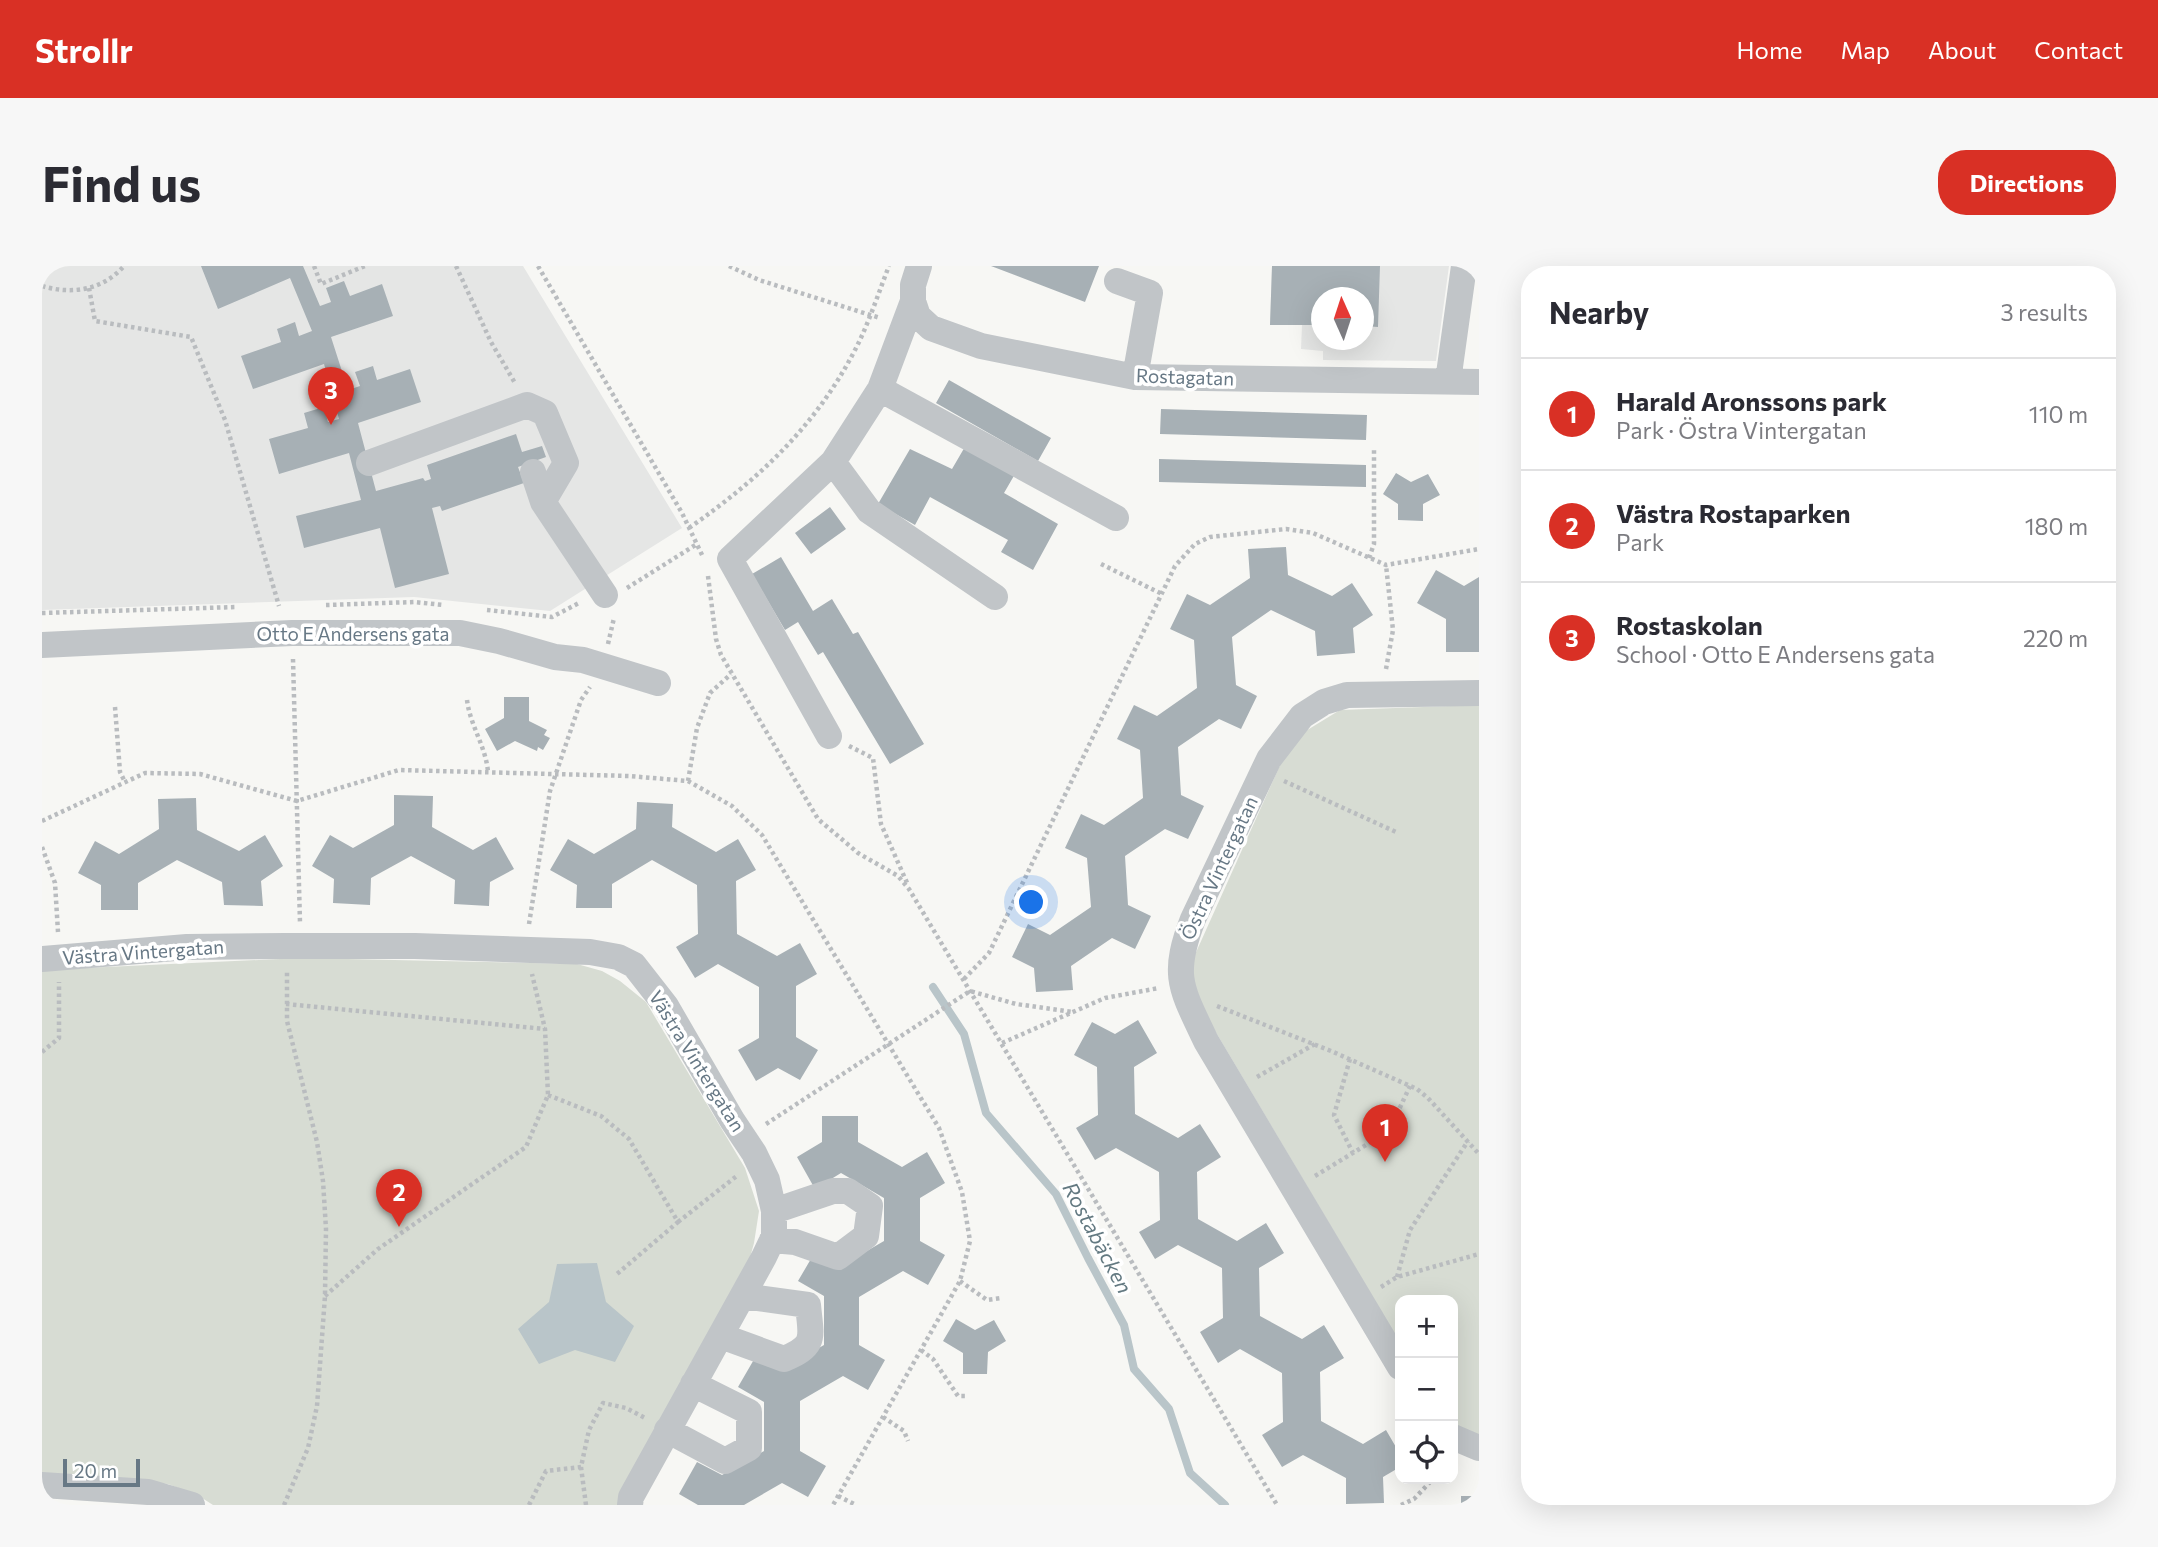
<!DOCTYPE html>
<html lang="en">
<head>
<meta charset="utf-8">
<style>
  body { margin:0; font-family:Commissioner,sans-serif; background:#f7f7f7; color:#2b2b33 }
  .controls { position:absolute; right:21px; bottom:21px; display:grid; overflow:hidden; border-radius:14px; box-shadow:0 7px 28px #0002 }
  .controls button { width:63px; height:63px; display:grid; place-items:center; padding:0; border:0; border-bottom:2px solid #e1e1e2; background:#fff; color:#2b2b33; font:35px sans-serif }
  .compass { position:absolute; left:1269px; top:21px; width:63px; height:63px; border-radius:50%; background:#fff; box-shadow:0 7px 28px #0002; rotate:357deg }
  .scale { position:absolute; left:21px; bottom:18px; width:77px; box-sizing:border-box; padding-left:7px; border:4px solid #677885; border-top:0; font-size:19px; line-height:24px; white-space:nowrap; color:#677885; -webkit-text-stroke:5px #fff; paint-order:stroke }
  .you { position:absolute; left:990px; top:637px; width:24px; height:24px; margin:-18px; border:5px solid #fff; border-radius:50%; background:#1a73e8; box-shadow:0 0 0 10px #1a73e833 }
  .badge { display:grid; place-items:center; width:46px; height:46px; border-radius:50%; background:#d93025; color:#fff; font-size:23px; font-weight:700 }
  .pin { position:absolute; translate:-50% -58px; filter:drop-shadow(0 2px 4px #0008) }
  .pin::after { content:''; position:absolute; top:37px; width:24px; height:21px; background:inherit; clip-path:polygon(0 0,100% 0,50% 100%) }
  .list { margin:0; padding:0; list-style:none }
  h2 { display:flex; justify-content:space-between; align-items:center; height:91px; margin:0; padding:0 28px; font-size:30px }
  h2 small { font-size:23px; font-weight:400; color:#7c7c81 }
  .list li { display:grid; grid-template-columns:46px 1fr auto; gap:21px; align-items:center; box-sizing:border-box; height:112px; padding:0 28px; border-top:2px solid #e1e1e2 }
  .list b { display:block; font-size:26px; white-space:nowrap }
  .list p { margin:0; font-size:23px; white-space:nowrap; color:#7c7c81 }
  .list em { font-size:23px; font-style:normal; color:#7c7c81 }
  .icon { flex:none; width:38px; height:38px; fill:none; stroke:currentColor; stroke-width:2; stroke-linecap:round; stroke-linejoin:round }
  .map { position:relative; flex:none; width:1437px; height:1239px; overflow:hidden; border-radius:28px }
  header { display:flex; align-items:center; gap:42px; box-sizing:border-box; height:98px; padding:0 35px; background:#d93025; color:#fff }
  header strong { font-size:33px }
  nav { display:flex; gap:38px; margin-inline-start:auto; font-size:24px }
  .intro { display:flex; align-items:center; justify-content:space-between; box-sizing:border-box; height:168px; padding:0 42px }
  h1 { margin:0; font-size:49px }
  .button { padding:18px 32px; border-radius:28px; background:#d93025; color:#fff; font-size:24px; font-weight:700 }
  main { display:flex; gap:42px; padding:0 42px }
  aside { flex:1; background:#fff; border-radius:28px; box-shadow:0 7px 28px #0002 }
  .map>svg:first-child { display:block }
  .built { fill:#e5e6e5; fill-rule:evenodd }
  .green { fill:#d7dcd3 }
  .water { fill:#b9c5c9 }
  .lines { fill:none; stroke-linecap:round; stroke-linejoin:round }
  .stream { stroke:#b9c5c9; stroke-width:8 }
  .building { fill:#a7b0b5 }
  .path { stroke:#b9bcbf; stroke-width:4.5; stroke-dasharray:3.5 3.5; stroke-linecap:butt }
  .minor { stroke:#c1c5c8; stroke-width:26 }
  .labels { text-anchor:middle; stroke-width:7; stroke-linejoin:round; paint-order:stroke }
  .street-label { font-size:19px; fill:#677885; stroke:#fff }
  .water-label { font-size:21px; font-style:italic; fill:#637981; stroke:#fff }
</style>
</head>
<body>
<header>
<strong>Strollr</strong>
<nav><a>Home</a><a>Map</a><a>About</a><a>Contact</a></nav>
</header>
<div class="intro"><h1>Find us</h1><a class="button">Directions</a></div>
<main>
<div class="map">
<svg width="1437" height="1239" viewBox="0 0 1437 1239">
  <rect width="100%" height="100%" fill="#f7f7f4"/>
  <path class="built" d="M0 0H481L640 262 508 345 372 331 0 344Z
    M1230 0H1407L1394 95 1281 94V85L1259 83 1260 59H1228ZM1280 32H1322V74H1280Z"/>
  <path class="green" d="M1437 439V1171L1416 1161 1411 1156V1034H1358V1077L1150 726 1151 693 1239 497 1262 466 1298 444Z
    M259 692 535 698 560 705 578 715 604 736 703 902 717 945 712 977 704 1006 576 1239H171L157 1230 126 1218 0 1208V704Z"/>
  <path class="water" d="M555 997 564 1036 592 1060 573 1096 533 1084 497 1098 476 1063 507 1036 515 998Z"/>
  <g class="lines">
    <path class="stream" d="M891 721 922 768 944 847 1014 928 1046 992 1082 1059 1092 1103 1127 1143 1148 1207 1183 1239"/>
  </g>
  <path class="building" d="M159 0H261L278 40 289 36 284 22 302 15 308 30 340 18 351 50 289 71 306 124 318 120 313 106 331 100 335 114 368 103 379 136 316 157 334 225 381 212 383 215 389 213 385 199 474 168 480 186 500 180 504 191 476 201 482 217 400 245 398 240 390 242 407 308 353 322 338 262 262 282 254 250 319 234 307 187 237 208 227 173 266 162 262 147 282 141 286 156 297 153 282 98 211 123 199 90 239 76 235 63 253 56 257 70 270 65 248 12 176 43Z
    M949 0H1057L1043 36Z
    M1230 0H1338L1336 61 1322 60V32H1280V59H1228Z
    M907 114 1009 172 996 195 894 137Z
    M1119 143 1325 149 1324 174 1118 168Z
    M924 179 973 208 962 227 1016 258 991 304 959 286 966 274 888 231 873 259 836 238 868 183 910 203Z
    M1117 193 1324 199V221L1117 216Z
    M1354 207 1369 216 1386 208 1398 229 1381 238V255L1356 254V238L1341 228Z
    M788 241 804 263 769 288 753 267Z
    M1244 281 1246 309 1290 330 1310 317 1331 349 1311 362 1313 387 1275 390 1273 365 1229 344 1190 371 1194 419 1215 430 1199 463 1177 453 1136 481 1139 529 1162 540 1146 573 1123 563 1083 590 1086 639 1109 650 1093 683 1070 672 1029 700 1031 724 994 726 992 702 970 691 986 658 1008 669 1049 641 1045 592 1023 582 1039 548 1062 559 1101 532 1098 484 1075 473 1092 439 1115 450 1155 422 1152 374 1128 363 1145 328 1168 339 1208 312 1206 283Z
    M739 291 771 345 790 333 811 368 816 366 882 478 848 498 781 386 776 389 756 356 743 364 710 308Z
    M1394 304 1422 320 1437 311V386H1404V353L1375 337Z
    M462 431H487V455L505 464 502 469 508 472 501 484 496 481 495 485 473 475 455 485 443 463 462 452Z
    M352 529 391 530 390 561 431 584 454 571 472 603 448 616 447 640 412 638 413 614 369 590 329 612 328 639 291 637 292 613 270 600 288 569 311 582 352 559Z
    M154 532 155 564 197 585 223 569 241 600 219 615 221 640 182 639 180 616 135 594 96 617V644H59V619L36 607 53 575 77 588 117 563 116 533Z
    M595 536 631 538 630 561 674 586 696 573 714 604 694 615 695 668 735 690 758 677 775 708 754 720V771L776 784 758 814 736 802 714 815 696 784 717 772V721L676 698 653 712 634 681 656 668 655 619 610 594 570 618V642H534L535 619 508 604 526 573 552 588 594 563Z
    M1096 754 1115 787 1092 801 1093 848 1136 872 1158 858 1179 891 1155 906 1156 953 1195 975 1224 957 1242 987 1217 1002 1218 1050 1260 1073 1282 1059 1302 1092 1278 1106 1279 1155 1321 1178 1344 1164 1358 1188V1201L1341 1211 1342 1237 1304 1238V1212L1261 1189 1240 1201 1220 1169 1241 1156 1240 1107 1198 1083 1176 1097 1158 1066 1181 1052 1180 1002 1136 979 1113 993 1097 966 1118 954 1117 906 1074 882 1053 894 1034 862 1056 849 1055 801 1032 789 1050 756 1073 768Z
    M780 850H816V876L860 901 885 886 903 917 878 932V975L903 989 886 1019 861 1005 817 1031V1079L843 1094 826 1124 801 1110 758 1135V1185L784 1200 766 1231 740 1217 702 1239H656L637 1228 655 1196 680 1209 722 1185V1136L696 1121 714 1090 739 1104 782 1079V1030L756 1015 773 986 799 1000 842 975V932L799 907 773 923 755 891 780 876Z
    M914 1053 933 1064 952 1054 964 1075 946 1086 945 1108H921V1087L901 1075Z
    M1419 1230H1437V1239H1419Z"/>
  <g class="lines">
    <path class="path" d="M272 0 279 18 323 0
      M414 0 449 76 473 117
      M496 0 640 247 661 291
      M687 0 717 14 838 52
      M0 20C30 29 61 24 82 0
      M47 22 53 55 149 71 183 154 237 340
      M647 262C717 213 773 161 813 84 827 57 836 28 847 0
      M1327 292 1332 278V184
      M1059 298 1120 328
      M666 310 674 373 679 389 776 553 816 587 856 610 867 623 1235 1239
      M585 322 655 278
      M284 339 372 336 401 339
      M445 344 510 351 537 337
      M0 347 195 341
      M566 378 572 352
      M251 393 258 657
      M1344 403 1351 364 1344 299
      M425 434C428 459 444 481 446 506
      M73 441 78 506 83 516
      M807 480 831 492 839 558 866 619
      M646 515 655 462 668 427 689 408
      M1242 515 1354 566
      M0 555 103 507 158 508 255 535 357 504 587 510 646 515 690 540 720 569 897 862 920 926 928 975 918 1015 791 1239
      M0 581 13 617 16 666
      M487 658 508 525 539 434 548 421
      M922 713 947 687 1133 300 1153 278 1168 271 1244 263 1271 267 1344 299 1437 283
      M244 738 503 763
      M1175 740 1289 785 1375 823 1386 832 1437 888
      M960 777 1063 732 1117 722
      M0 786 17 772V716
      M1308 793 1292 849 1311 887
      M1215 811 1273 778
      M506 829 559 850 587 873 636 956 575 1008
      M724 858 928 725 974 738 1031 746
      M1273 910 1347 865 1368 820
      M636 956 696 909
      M1355 1011 1368 964 1426 875
      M918 1015 945 1034 960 1032
      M1339 1021 1355 1011 1437 988
      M283 1030 336 983 484 881 506 829 503 763 490 708
      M879 1084 891 1093 916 1130H926
      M841 1151 862 1165 866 1175
      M796 1230 814 1239
      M242 1239 266 1182 275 1140 283 1030 284 963 281 915 275 876 245 755V705
      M487 1239 504 1205 539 1201
      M544 1239 539 1201 547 1164 561 1137 584 1142 603 1152
      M1359 1239 1372 1233 1391 1213"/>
    <path class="minor" d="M877 0 871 19V35L876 50 889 62 939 80 1093 111 1437 116
      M1075 15 1108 27 1093 111
      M1406 115 1422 0
      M838 123 1074 252
      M791 196 827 245 953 331
      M327 197 485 139 503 147 524 197 501 236
      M491 206 501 236 563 329
      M0 379 250 367H418L457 375 513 391 541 394 616 417
      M787 470 688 293 791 196 838 123 871 35
      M0 693 145 681 244 680H373L548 686 576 691 592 699 624 740 690 854 712 887 725 914 732 945V970L722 991 589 1231 588 1239
      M730 974 753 976 796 991 824 970 828 940 806 925H791L732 945
      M679 1070 742 1093C775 1079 769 1072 766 1039L701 1030
      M1358 1101 1164 775C1139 722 1129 710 1151 653L1227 493 1260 450 1282 436 1305 429 1437 427
      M625 1164 683 1195 707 1182V1146L651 1118
      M1411 1171 1437 1182
      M0 1219 106 1226 150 1239"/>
  </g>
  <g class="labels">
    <g class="street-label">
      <text transform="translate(1143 111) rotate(2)" y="7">Rostagatan</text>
      <text x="311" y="375">Otto E Andersens gata</text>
      <text transform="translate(1177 602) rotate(-65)" y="7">Östra Vintergatan</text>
      <text transform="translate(101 686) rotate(-4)" y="7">Västra Vintergatan</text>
      <text transform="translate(655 795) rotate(58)" y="7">Västra Vintergatan</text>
    </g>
    <g class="water-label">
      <text transform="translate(1055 972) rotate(62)" y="7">Rostabäcken</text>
    </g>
  </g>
</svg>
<div class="controls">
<button>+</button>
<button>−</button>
<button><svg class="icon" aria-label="locate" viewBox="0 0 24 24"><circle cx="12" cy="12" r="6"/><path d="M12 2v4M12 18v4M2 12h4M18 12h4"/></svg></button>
</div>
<svg class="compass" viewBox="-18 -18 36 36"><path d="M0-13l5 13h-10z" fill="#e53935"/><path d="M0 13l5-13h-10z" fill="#7c7c81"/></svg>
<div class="scale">20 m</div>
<div class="you"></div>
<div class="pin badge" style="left:1343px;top:896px">1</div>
<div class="pin badge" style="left:357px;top:961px">2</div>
<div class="pin badge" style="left:289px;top:159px">3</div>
</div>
<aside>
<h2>Nearby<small>3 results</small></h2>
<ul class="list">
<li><span class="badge">1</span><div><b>Harald Aronssons park</b><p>Park · Östra Vintergatan</p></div><em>110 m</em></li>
<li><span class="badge">2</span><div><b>Västra Rostaparken</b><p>Park</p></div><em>180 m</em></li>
<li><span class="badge">3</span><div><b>Rostaskolan</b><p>School · Otto E Andersens gata</p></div><em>220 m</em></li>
</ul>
</aside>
</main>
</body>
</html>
